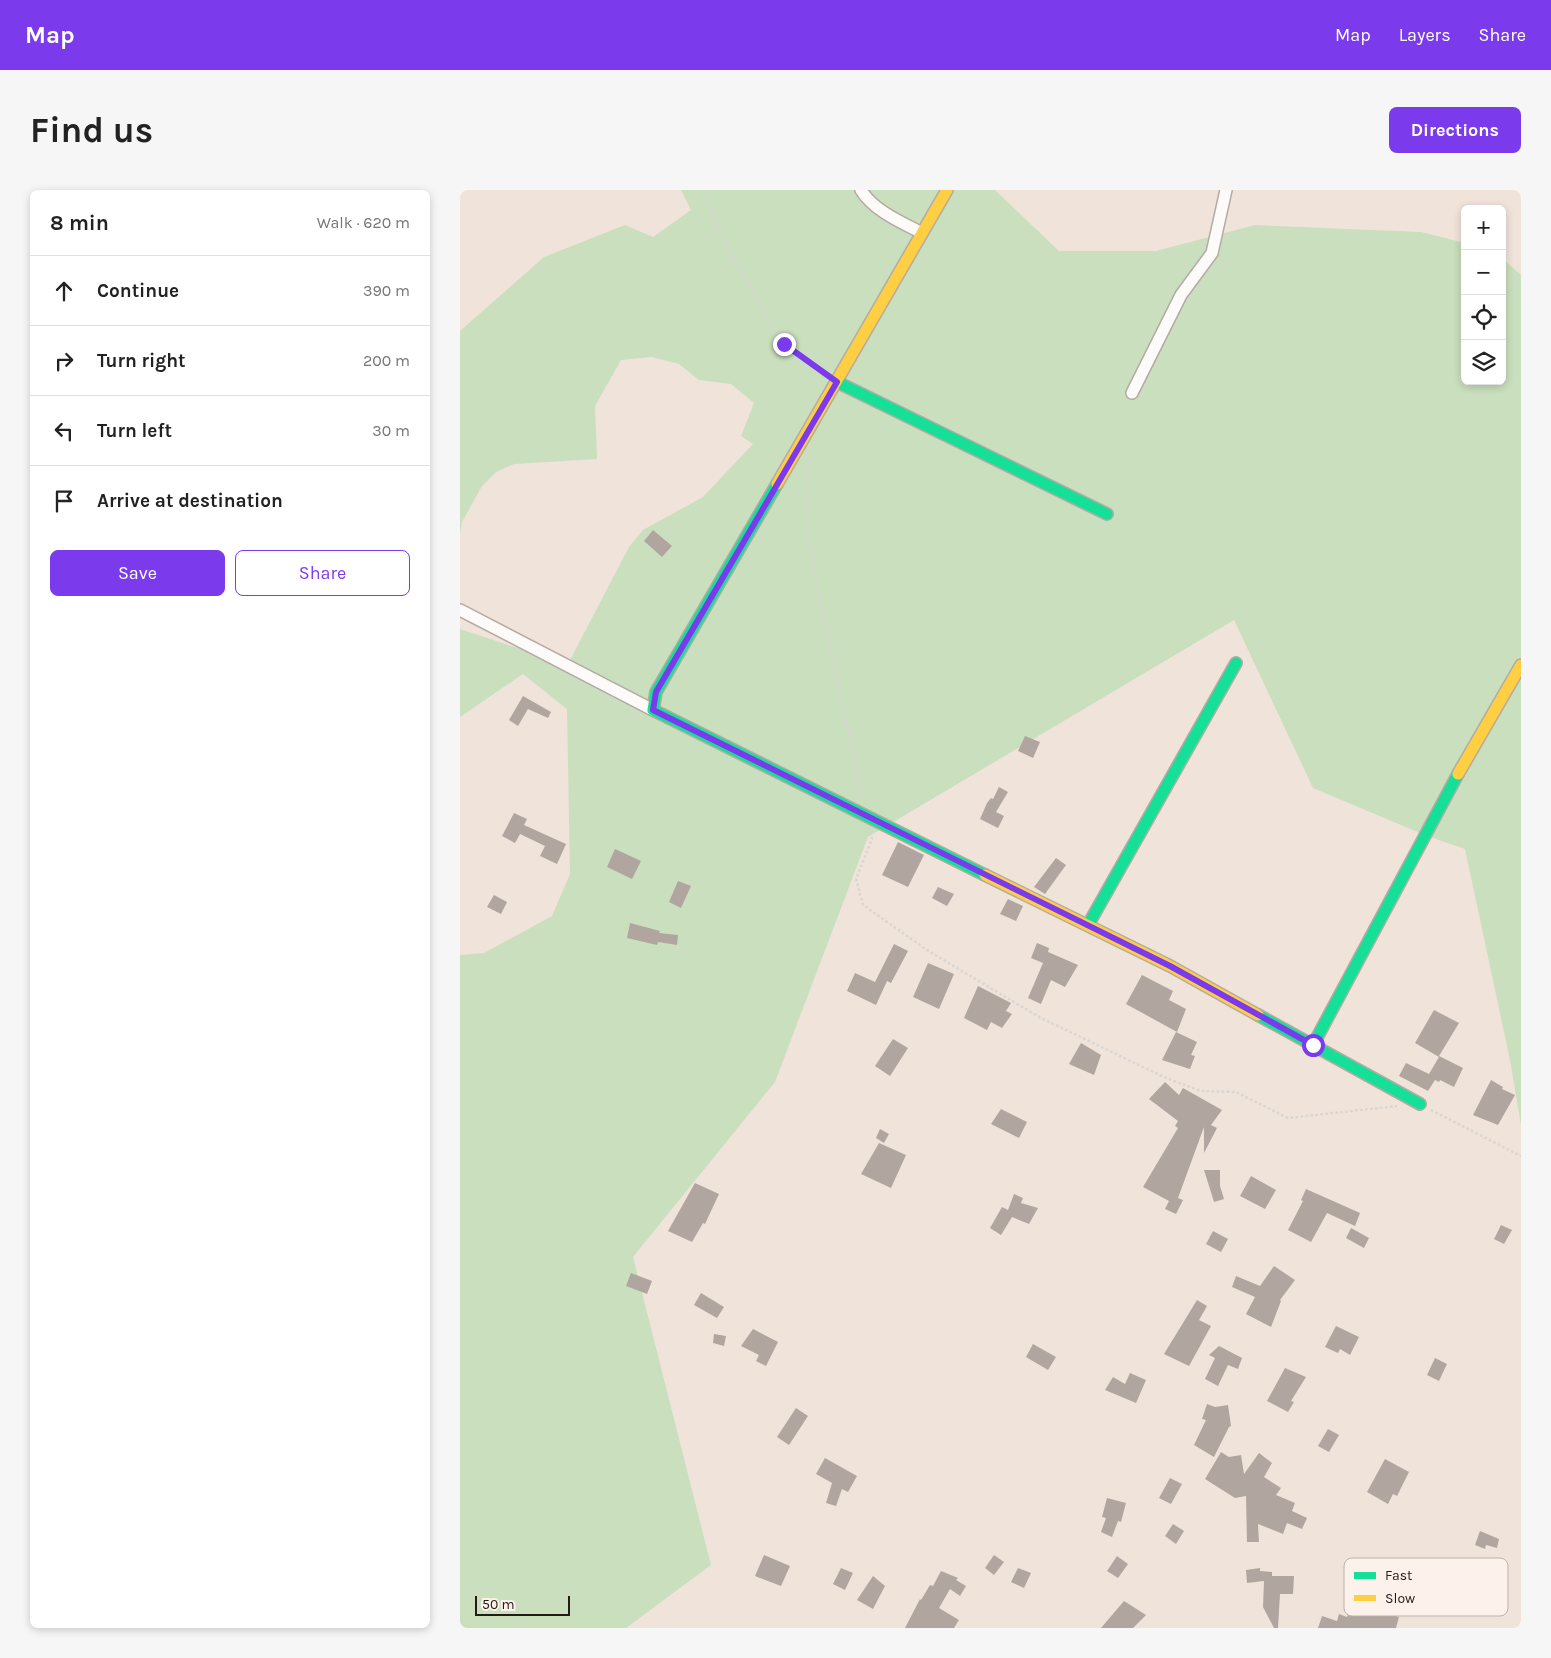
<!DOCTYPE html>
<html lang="en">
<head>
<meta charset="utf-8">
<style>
  body { margin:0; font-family:Karla,sans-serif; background:#f6f6f6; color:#222 }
  .controls { position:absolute; right:15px; top:15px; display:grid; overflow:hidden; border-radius:8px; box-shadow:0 2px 8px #0003 }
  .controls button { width:45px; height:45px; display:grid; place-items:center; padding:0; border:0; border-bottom:1px solid #e0e0e0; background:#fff; color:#222; font:25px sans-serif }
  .scale { position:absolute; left:15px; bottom:12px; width:95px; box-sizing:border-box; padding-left:5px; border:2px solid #231b14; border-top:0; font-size:14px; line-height:18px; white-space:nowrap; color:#231b14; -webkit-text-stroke:4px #fcf2eb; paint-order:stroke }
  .stop { position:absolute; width:15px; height:15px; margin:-11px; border:4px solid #7c3aed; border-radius:50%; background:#fff }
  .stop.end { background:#7c3aed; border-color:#fff; box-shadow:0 1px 5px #0008 }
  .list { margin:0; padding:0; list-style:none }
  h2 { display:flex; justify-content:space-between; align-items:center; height:65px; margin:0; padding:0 20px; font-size:21px }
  h2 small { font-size:16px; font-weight:400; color:#767676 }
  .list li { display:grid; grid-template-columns:32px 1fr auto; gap:15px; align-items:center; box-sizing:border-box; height:70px; padding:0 20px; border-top:1px solid #e0e0e0 }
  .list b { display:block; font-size:19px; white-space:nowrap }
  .list em { font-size:16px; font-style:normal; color:#767676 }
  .actions { display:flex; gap:10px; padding:15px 20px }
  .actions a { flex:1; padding:11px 0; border:1px solid #7c3aed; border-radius:8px; text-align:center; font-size:18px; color:#7c3aed }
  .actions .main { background:#7c3aed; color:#fff }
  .icon { flex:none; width:28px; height:28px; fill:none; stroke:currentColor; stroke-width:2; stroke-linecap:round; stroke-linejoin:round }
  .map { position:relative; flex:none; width:1061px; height:1438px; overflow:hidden; border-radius:8px }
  header { display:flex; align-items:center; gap:30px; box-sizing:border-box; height:70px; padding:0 25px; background:#7c3aed; color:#fff }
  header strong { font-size:24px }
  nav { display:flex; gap:28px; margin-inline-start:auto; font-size:18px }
  .intro { display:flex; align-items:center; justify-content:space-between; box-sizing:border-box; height:120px; padding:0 30px }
  h1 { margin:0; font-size:35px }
  .button { padding:12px 22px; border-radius:8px; background:#7c3aed; color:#fff; font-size:18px; font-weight:700 }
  main { display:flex; gap:30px; padding:0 30px }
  aside { flex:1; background:#fff; border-radius:8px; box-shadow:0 2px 8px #0003 }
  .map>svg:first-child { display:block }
  .green { fill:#cadfbe }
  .building { fill:#b0a69f }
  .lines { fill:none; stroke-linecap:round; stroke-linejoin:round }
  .street-casing { stroke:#b5aaa3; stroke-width:14 }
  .fast-casing { stroke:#b5aaa3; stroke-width:14 }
  .slow-casing { stroke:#b5aaa3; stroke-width:14 }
  .path { stroke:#d8d5d2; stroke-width:2.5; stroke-dasharray:2.5 2.5; stroke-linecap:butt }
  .street { stroke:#fdfbf9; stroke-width:11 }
  .fast { stroke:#16e098; stroke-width:11 }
  .slow { stroke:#ffcf43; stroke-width:11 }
  .route { stroke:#7c3aed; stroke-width:6 }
  .key { fill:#fcf2eb; stroke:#bbb2aa; stroke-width:1 }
  .key-label { font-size:14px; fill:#231b14 }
</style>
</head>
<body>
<header>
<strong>Map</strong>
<nav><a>Map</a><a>Layers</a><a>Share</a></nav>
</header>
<div class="intro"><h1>Find us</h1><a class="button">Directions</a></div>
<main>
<aside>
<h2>8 min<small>Walk · 620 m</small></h2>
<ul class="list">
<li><svg class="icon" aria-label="ahead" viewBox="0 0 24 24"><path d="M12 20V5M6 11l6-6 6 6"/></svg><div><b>Continue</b></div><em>390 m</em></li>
<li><svg class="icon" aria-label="right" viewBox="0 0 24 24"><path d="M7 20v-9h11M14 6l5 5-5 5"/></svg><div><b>Turn right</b></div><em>200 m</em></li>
<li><svg class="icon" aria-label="left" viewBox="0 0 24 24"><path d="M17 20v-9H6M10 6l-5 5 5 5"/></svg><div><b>Turn left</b></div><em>30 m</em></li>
<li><svg class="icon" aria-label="arrive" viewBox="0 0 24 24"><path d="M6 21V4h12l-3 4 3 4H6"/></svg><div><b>Arrive at destination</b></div></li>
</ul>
<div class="actions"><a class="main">Save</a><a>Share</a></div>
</aside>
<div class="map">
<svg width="1061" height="1438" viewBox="0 0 1061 1438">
  <rect width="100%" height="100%" fill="#f0e3da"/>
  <path class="green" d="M221 0H535L599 61H696L795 35 961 42 1005 53V191H1042V68L1061 85V935L1050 870 1005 659 967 646 853 598 774 430 408 647 315 892 173 1067 251 1375 166 1438H0V765L24 763 92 726 110 684 107 519 63 484 0 527V439L97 471 110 470 169 357 183 340 243 307 293 254 281 246 294 213 271 194 239 190 219 174 192 167 161 170 135 216 137 269 54 274 36 282 22 296 2 332 0 343V141L84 67 165 35 193 47 231 20Z"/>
  <path class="building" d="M193 340 212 356 202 367 184 351Z
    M63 506 91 522 88 528 68 519 58 536 49 530Z
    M565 546 580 552 573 568 558 561Z
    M539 597 548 602 536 622 544 626 538 638 520 629 527 613 531 608 533 609Z
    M54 623 67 629 64 635 106 654 97 674 80 666 85 656 60 644 55 653 42 646Z
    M438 652 464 665 448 697 422 685Z
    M155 659 181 671 172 689 147 677Z
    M596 668 606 675 585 704 574 697Z
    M218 691 231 696 221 718 209 712Z
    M478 697 494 704 487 716 472 708Z
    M34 705 47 712 41 724 27 717Z
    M548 709 563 716 556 731 540 724Z
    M170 733 200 741 199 743 218 745 217 755 198 752 197 755 167 748Z
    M577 753 589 758 588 762 618 775 605 797 591 790 581 814 568 808 583 773 571 768Z
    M434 754 448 761 431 793 427 791 416 815 387 801 395 783 415 792Z
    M468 773 494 784 479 819 453 807Z
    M682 785 713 801 709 810 726 819 717 842 666 814Z
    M518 796 551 813 546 821 552 824 542 838 531 832 527 840 504 828Z
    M974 820 999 833 979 866 1003 878 994 897 980 890 979 892 975 890 968 901 939 886 946 873 969 884 979 867 955 853Z
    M716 842 737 852 731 865 735 866 730 879 702 870Z
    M433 849 448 858 430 886 415 876Z
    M621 853 641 865 634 885 609 874Z
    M1031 890 1043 897 1042 899 1055 905 1038 935 1013 925Z
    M705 892 719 905 723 898 762 920 751 935 757 938 744 963V937L718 1008 723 1010 716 1024 705 1019 709 1011 683 997 718 938 715 936 718 931 689 909Z
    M541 919 567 932 559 948 531 934Z
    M420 939 429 944 424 953 416 948Z
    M419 953 446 965 431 998 401 984Z
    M744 980H760V996L764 1009 754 1012Z
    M791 986 816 1000 805 1019 780 1006Z
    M235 993 259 1004 245 1034 243 1033 232 1052 208 1041Z
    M846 999 900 1023 895 1036 867 1023 851 1052 828 1040 843 1011 841 1010Z
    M554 1004 563 1008 561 1013 578 1018 569 1034 552 1027 541 1045 530 1038 542 1017 548 1020Z
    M1041 1035 1052 1040 1044 1054 1034 1049Z
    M891 1038 909 1048 904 1058 886 1048Z
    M753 1041 768 1049 761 1062 746 1054Z
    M814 1076 835 1090 820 1110 821 1111 811 1137 786 1124 795 1107 772 1097 776 1086 800 1096Z
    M171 1083 192 1091 187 1104 166 1096Z
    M241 1103 264 1117 257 1128 234 1115Z
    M737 1110 747 1116 739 1130 751 1136 729 1176 704 1164Z
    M876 1136 899 1147 890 1165 880 1159 878 1163 865 1157Z
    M293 1139 318 1152 306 1176 296 1171 299 1165 281 1156Z
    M254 1144 266 1146 264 1156 253 1153Z
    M573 1154 596 1167 588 1180 566 1167Z
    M759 1156 782 1168 778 1179 768 1175 758 1196 745 1189 755 1168 749 1165Z
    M975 1168 987 1174 979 1191 967 1185Z
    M825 1178 846 1187 831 1211 834 1212 828 1222 807 1211Z
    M670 1183 686 1190 676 1213 645 1200 653 1187 665 1194Z
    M747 1214 755 1217 768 1215 771 1236 769 1237 754 1267 734 1255 746 1230 742 1229Z
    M336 1218 348 1226 329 1255 317 1247Z
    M868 1239 879 1245 869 1262 858 1256Z
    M761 1262 769 1267 781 1265 784 1284 799 1263 812 1273 804 1287 821 1298 816 1305 835 1313 832 1321 847 1328 842 1339 827 1333 823 1344 798 1334 799 1352H787L786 1306 775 1308 745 1289Z
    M365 1268 397 1286 388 1302 382 1299 376 1316 366 1313 372 1293 356 1284Z
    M925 1269 949 1282 937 1306 933 1304 928 1314 907 1302Z
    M710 1288 722 1294 711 1314 699 1308Z
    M647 1308 666 1313 661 1332 658 1331 652 1347 641 1342 646 1328 642 1327Z
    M713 1334 724 1341 716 1354 705 1346Z
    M1020 1341 1039 1349 1037 1358 1026 1355 1025 1359 1015 1355Z
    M304 1365 330 1376 321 1396 295 1386Z
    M534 1365 544 1372 534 1385 525 1378Z
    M657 1366 668 1374 658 1388 647 1381Z
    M381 1378 393 1383 385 1400 373 1394Z
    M558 1378 571 1383 564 1398 551 1392Z
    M800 1378V1381L812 1382V1386H834L833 1404H820L818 1438H814L803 1417 804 1391 787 1393 786 1380Z
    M481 1381 498 1388 496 1390 506 1396 500 1406 490 1399 479 1418 499 1430 494 1438H445L460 1409 461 1410 470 1395 473 1396Z
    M413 1386 425 1396 413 1419 397 1410Z
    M664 1411 686 1425 673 1438H641Z
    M892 1413 939 1427 936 1438H858L862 1426 877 1431 879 1424 887 1427Z"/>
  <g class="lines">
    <defs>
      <path id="street" d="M401 0C414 21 441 32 462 43
        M672 203 721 105 752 63 766 0
        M0 420 193 520"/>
      <path id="fast" d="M377 192 647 324
        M317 294 196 502 193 520 525 685
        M628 735 776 473
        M798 825 960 914
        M853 855 998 584"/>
      <path id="slow" d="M317 294 487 0
        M998 584 1061 475
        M525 685 710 776 798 825"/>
    </defs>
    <use href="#street" class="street-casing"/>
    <use href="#fast" class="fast-casing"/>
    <use href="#slow" class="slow-casing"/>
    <path class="path" d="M246 0 248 14 280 80 324 154 365 185
      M348 268V350L402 607
      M410 642 412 649 396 689 403 715 470 762 581 828 706 888 741 901 776 902 828 928 937 916
      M971 920 1061 966"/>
    <use href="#street" class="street"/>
    <use href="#fast" class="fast"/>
    <use href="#slow" class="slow"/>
  </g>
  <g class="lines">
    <path class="route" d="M324 154 377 192 196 502 193 520 710 776 853 855"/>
  </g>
  <rect x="884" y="1368" width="164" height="58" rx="8" class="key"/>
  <rect x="894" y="1382" width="22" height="7" fill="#16e098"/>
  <rect x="894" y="1405" width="22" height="6" fill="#ffcf43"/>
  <g class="key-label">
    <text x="925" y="1390">Fast</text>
    <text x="925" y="1413">Slow</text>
  </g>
</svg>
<div class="controls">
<button>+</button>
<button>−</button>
<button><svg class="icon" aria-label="locate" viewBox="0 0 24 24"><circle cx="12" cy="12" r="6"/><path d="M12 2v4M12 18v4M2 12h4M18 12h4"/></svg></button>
<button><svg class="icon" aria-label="layers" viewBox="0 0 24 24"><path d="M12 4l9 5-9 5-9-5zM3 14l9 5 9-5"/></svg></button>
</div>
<div class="scale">50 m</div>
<div class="stop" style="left:853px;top:855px"></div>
<div class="stop end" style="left:324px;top:154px"></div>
</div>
</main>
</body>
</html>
